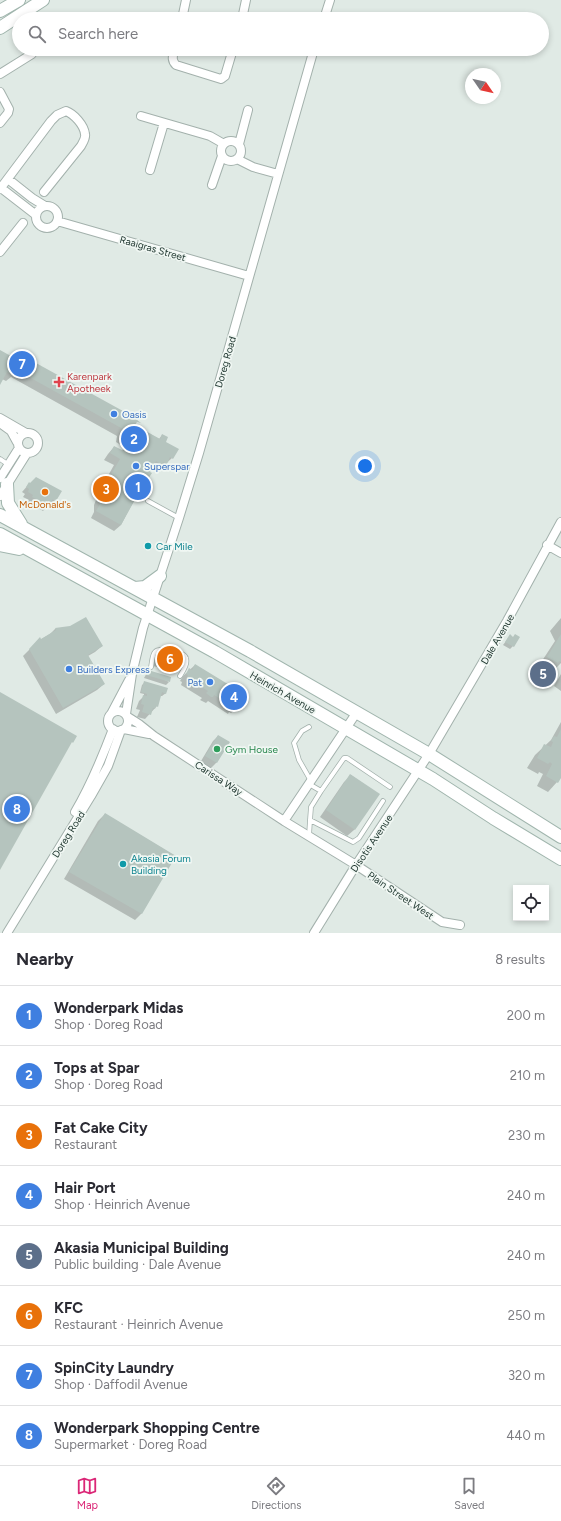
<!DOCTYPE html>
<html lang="en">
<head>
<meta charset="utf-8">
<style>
  body { margin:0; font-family:Figtree,sans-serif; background:#f7f7f7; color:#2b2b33 }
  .controls { position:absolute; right:12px; bottom:12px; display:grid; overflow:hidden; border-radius:0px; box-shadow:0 2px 6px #0003 }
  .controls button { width:36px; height:36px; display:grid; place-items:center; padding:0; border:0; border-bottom:1px solid #e1e1e2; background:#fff; color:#2b2b33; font:20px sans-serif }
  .compass { position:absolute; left:465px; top:68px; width:36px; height:36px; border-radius:50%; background:#fff; box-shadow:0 2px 6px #0003; rotate:124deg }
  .you { position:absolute; left:365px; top:466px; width:14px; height:14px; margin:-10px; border:3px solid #fff; border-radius:50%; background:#1a73e8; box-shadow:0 0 0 6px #1a73e833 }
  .badge { display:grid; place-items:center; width:26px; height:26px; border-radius:50%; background:#db2777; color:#fff; font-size:13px; font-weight:700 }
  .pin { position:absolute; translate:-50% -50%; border:2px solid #fff; box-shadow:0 1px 4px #0006 }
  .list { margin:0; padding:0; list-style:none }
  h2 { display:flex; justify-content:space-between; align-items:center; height:52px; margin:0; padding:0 16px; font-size:17px }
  h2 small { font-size:13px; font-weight:400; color:#7c7c81 }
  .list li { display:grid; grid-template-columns:26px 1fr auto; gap:12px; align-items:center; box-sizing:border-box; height:60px; padding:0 16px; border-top:1px solid #e1e1e2 }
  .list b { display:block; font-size:15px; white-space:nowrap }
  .list p { margin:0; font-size:13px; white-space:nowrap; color:#7c7c81 }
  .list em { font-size:13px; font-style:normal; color:#7c7c81 }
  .icon { flex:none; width:22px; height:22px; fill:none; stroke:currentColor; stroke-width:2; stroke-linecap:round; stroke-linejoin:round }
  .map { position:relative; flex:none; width:561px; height:933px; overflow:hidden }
  .search { position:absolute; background:#fff; box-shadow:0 2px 6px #0003; left:12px; right:12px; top:12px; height:44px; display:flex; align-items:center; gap:10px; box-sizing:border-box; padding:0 14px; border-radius:22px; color:#7c7c81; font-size:15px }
  .sheet { height:532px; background:#fff }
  nav { display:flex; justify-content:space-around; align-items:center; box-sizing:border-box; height:56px; border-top:1px solid #e1e1e2; background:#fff; font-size:11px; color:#7c7c81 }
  nav a { display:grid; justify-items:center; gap:2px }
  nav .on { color:#db2777 }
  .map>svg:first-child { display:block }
  .shadow { fill:#0003 }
  .building { fill:#b5c4be }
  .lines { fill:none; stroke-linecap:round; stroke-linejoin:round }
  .lane-casing { stroke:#a3b1ac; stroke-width:5.5 }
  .street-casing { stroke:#a3b1ac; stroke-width:10 }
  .secondary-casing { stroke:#a0b5ad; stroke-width:14 }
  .lane { stroke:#fff; stroke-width:4 }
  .street { stroke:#fff; stroke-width:8 }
  .secondary { stroke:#fff; stroke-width:12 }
  .health-dot { fill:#e0444e; stroke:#f0f7f3; stroke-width:1.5 }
  .shop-dot { fill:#3f7fe0; stroke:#f0f7f3; stroke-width:1.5 }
  .food-dot { fill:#e8710a; stroke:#f0f7f3; stroke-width:1.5 }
  .culture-dot { fill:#0f9aa8; stroke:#f0f7f3; stroke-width:1.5 }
  .leisure-dot { fill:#2e9e5b; stroke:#f0f7f3; stroke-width:1.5 }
  .labels { text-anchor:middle; stroke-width:3.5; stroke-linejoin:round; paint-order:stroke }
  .street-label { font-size:10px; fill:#223932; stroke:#f0f7f3 }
  .health-label { font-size:10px; fill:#be3a42; stroke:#f0f7f3; text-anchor:start }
  .shop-label { font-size:10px; fill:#366cbe; stroke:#f0f7f3; text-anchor:start }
  .food-label { font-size:10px; fill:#c56008; stroke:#f0f7f3 }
  .culture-label { font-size:10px; fill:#0d838f; stroke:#f0f7f3; text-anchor:start }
  .leisure-label { font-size:10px; fill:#27864d; stroke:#f0f7f3; text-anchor:start }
</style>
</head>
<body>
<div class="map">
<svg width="561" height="933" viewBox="0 0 561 933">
  <rect width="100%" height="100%" fill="#e0eae5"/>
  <path class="shadow" d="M0 351 159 439 162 435 164 442 172 458 159 470 157 469 155 471 152 469 149 472 148 478 143 483 121 525 114 531 91 518 94 512V505L96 500 95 499 114 465 104 460 108 454 114 447 122 451 124 447 116 442 117 436 11 377 6 381 2 379 0 383Z
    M29 484 55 500 51 505 49 504 43 511 28 502 29 500 23 497 25 494 22 492Z
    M561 618V663L552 672 549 670 547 673 538 667 555 641 550 631Z
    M71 627 102 646 95 652 88 656 104 684 97 690 56 714 23 656 40 639V640L50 634 55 629Z
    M510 636 513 646 510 649 503 645Z
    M161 652 181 665 176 670 152 666 153 658Z
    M195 665 238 707 231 713 229 712 228 714 208 701 206 703 200 700 202 698 181 685 182 682 180 681 183 676Z
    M148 671 169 682 166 685 144 678Z
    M561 674V691L554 686Z
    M145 682 166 693 162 696H160L157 706 145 719 137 717 140 710 136 709 139 701 144 696V694L140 693 142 685Z
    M561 722V776L557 782 548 792 537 786 543 774 539 772 538 774 527 768 535 755 551 740Z
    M218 736 229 742 216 763 211 768 201 761 213 741Z
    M351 775 378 794 354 830 347 836 320 817 344 782Z
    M105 814 175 856 141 914 135 920 64 879 98 821Z"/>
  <path class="building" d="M0 350 29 366 31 362 35 365 36 363 132 416 141 423 137 422 135 425 160 439 162 434 168 437 166 442 179 449 173 459 170 457 167 464 163 462 162 465 156 461 154 464 156 465 154 469 152 467 150 472 152 473 148 479 147 478 121 525 96 511 100 504V498L102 493 101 492 120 459 110 453 114 446 124 451 130 441 122 436 123 429 18 371 14 375 7 372 0 385Z
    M36 477 62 491 56 501 53 499 49 506 32 497 33 495 28 492 29 489 26 487 29 482 30 483Z
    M147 541 152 545 149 550 144 547Z
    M86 617 103 646 88 655 105 684 63 708 29 649 40 637 41 639 56 630 55 628 70 626Z
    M510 634 513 637 515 634 520 637 514 647 505 642Z
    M561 634V662L559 661 558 663 547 657Z
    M160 651 178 654V655L183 656 182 666 156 662 157 652 160 653Z
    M195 664 244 694 243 696 245 697 238 708 236 706 235 708 214 695 213 697H211L206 693 208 691 187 678 188 675 186 674 189 668 192 670Z
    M148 670 171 677 170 682 146 675Z
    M144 681 168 688 166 694 162 692 158 707 156 706 155 709 153 708 151 715 142 712 144 705 141 704 143 695 147 696V694L141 692Z
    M0 692 77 736 73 743 72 742 0 870Z
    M561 729V778L558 783 546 776 552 764 550 762 548 764 537 758 544 744 551 747 553 742 551 741 554 736 557 737Z
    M218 735 230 742 217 763 205 756Z
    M350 774 380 794 355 830 326 810Z
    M105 813 176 856 142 914 69 872Z"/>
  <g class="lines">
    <defs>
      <path id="lane" d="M0 459 9 465
        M148 501 179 518
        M151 667C152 663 152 655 155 652 159 647 185 652 186 658 188 664 183 671 180 676
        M309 727 302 731 294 743 299 760 311 781
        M309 784 321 791 344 758H347L390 787
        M321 791 311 807 310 820 353 842 359 838 383 801
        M309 836 310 820"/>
      <path id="street" d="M182 19 186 0
        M242 19 246 0
        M324 19 330 0
        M174 49C173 56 171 60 176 65L221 79 225 76 233 49
        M0 74 32 54
        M0 92 9 109 8 113 0 123
        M141 116 210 136 224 144
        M221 151a10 10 0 1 1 20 0a10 10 0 1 1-20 0Z
        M239 144 248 110
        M237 159 253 167 278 174
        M150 170 164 123
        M8 179 32 198 45 206
        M212 185 222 156
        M1 188 36 215
        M0 189 51 121 57 115 66 111C74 114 84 125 85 134 86 138 83 142 81 146L44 192
        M36 217a11 11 0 1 1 22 0a11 11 0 1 1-22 0Z
        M57 221 249 276
        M0 252 23 223
        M0 418 26 433
        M0 423 11 431 17 442
        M18 443a10 10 0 1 1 20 0a10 10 0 1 1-20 0Z
        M0 478 19 448
        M0 496 27 453
        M547 545 561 553
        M108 721a10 10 0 1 1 20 0a10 10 0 1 1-20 0Z
        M111 714 129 680
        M126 714 132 674 143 628 179 518 199 453 314 49
        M128 717 139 724 154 736 284 821 356 865 442 922 460 925
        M124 729 149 734
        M75 812C91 785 102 758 113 729
        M284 821 357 712
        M7 933 91 796 108 766 121 730
        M314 933 356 865 429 754 507 621 561 522"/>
      <path id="secondary" d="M0 11 19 0
        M0 28 43 0
        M7 484 8 503 21 524
        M0 515 250 651 429 754 561 837
        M0 534 215 652 433 779 493 818 561 859
        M0 545 19 549
        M135 588 145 587 160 576"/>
    </defs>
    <use href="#lane" class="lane-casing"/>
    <use href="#street" class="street-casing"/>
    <use href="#secondary" class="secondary-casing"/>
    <use href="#lane" class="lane"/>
    <use href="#street" class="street"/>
    <use href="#secondary" class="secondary"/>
  </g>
  <path class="health-dot" d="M57 376h4v4h4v4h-4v4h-4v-4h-4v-4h4z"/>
  <g class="shop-dot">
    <circle cx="114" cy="414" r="4"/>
    <circle cx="136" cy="466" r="4"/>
    <circle cx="69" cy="669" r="4"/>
    <circle cx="210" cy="682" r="4"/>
  </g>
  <circle class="food-dot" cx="45" cy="492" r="4"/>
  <g class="culture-dot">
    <circle cx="148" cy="546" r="4"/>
    <circle cx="123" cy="864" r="4"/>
  </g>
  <circle class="leisure-dot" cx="217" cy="749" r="4"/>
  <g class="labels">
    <g class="street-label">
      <text transform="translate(153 248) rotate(16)" y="4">Raaigras Street</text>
      <text transform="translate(225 362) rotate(-74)" y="4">Doreg Road</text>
      <text transform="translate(497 639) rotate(-60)" y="4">Dale Avenue</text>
      <text transform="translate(283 692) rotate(30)" y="4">Heinrich Avenue</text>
      <text transform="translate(219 778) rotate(33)" y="4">Carissa Way</text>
      <text transform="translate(68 834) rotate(-58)" y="4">Doreg Road</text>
      <text transform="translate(371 843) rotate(-56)" y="4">Disotis Avenue</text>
      <text transform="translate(401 895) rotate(34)" y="4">Plain Street West</text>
    </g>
    <g class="health-label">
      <text x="67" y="380">Karenpark<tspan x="67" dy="12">Apotheek</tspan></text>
    </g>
    <g class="shop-label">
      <text x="122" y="418">Oasis</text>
      <text x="144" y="470">Superspar</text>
      <text x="77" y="673">Builders Express</text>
      <text x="202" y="686" text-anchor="end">Pat</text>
    </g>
    <g class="food-label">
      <text x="45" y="508">McDonald's</text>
    </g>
    <g class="culture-label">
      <text x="156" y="550">Car Mile</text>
      <text x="131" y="862">Akasia Forum<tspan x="131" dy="12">Building</tspan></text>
    </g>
    <g class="leisure-label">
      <text x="225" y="753">Gym House</text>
    </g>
  </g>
</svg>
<div class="controls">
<button><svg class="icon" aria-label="locate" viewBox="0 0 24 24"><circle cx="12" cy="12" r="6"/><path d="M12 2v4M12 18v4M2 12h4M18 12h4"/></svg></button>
</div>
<svg class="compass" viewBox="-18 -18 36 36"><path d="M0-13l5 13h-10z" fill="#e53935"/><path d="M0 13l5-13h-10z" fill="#7c7c81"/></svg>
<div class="you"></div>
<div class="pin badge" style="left:138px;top:487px;background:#3f7fe0">1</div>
<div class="pin badge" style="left:134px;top:439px;background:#3f7fe0">2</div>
<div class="pin badge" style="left:106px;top:489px;background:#e8710a">3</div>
<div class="pin badge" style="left:234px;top:697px;background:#3f7fe0">4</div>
<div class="pin badge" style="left:543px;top:674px;background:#5c6f8a">5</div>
<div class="pin badge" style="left:170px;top:659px;background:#e8710a">6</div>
<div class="pin badge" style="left:22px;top:364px;background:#3f7fe0">7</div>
<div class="pin badge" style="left:17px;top:809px;background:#3f7fe0">8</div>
<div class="search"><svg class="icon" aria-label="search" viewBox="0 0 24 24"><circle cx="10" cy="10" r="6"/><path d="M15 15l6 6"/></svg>Search here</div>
</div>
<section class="sheet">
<h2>Nearby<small>8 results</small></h2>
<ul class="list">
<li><span class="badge" style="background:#3f7fe0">1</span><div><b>Wonderpark Midas</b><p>Shop · Doreg Road</p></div><em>200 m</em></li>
<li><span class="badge" style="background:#3f7fe0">2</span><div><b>Tops at Spar</b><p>Shop · Doreg Road</p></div><em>210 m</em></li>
<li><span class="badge" style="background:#e8710a">3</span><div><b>Fat Cake City</b><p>Restaurant</p></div><em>230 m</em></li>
<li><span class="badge" style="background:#3f7fe0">4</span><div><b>Hair Port</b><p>Shop · Heinrich Avenue</p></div><em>240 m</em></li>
<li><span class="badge" style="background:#5c6f8a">5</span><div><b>Akasia Municipal Building</b><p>Public building · Dale Avenue</p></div><em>240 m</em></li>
<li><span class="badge" style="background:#e8710a">6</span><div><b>KFC</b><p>Restaurant · Heinrich Avenue</p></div><em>250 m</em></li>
<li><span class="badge" style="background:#3f7fe0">7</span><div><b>SpinCity Laundry</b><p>Shop · Daffodil Avenue</p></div><em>320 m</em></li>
<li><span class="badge" style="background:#3f7fe0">8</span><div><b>Wonderpark Shopping Centre</b><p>Supermarket · Doreg Road</p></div><em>440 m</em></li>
</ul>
</section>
<nav>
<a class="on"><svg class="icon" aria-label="map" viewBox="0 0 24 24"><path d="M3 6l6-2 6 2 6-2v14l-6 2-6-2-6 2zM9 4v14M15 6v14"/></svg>Map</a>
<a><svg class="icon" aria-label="directions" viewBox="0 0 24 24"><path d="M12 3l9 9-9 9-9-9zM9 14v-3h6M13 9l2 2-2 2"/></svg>Directions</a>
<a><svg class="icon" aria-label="saved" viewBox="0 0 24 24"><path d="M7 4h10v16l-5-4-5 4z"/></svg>Saved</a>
</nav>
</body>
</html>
